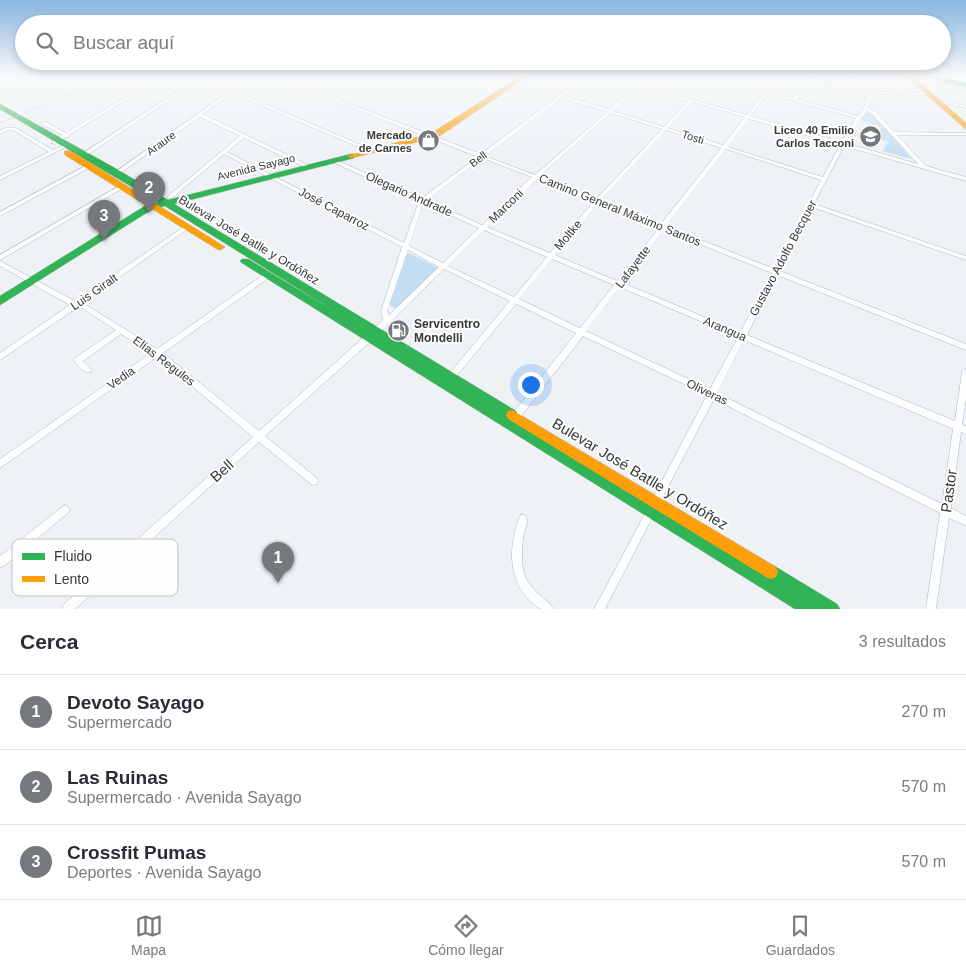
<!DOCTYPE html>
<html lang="es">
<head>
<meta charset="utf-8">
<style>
  body { margin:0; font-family:Arial,sans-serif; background:#f2f2f3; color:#2b2b33 }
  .you { position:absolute; left:530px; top:384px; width:18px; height:18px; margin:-12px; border:4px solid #fff; border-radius:50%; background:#1a73e8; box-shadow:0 0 0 8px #1a73e833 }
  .badge { display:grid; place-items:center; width:32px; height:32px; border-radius:50%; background:#76797c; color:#fff; font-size:16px; font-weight:700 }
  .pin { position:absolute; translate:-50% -41px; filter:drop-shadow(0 1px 2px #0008) }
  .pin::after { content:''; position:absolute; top:26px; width:18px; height:15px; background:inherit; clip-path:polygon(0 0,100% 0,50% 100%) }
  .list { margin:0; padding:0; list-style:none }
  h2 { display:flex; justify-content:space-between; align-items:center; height:65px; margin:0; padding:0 20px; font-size:21px }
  h2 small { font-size:16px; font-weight:400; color:#7c7c81 }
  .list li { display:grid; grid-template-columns:32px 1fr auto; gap:15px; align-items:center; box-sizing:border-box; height:75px; padding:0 20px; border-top:1px solid #e1e1e2 }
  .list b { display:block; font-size:19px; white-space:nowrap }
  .list p { margin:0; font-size:16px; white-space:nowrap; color:#7c7c81 }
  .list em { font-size:16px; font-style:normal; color:#7c7c81 }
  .icon { flex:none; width:28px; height:28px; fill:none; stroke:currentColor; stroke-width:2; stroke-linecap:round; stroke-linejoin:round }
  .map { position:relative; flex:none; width:966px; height:609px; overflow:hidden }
  .search { position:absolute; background:#fff; box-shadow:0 2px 8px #0003; left:15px; right:15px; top:15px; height:55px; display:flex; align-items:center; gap:12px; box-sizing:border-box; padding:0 18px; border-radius:28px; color:#7c7c81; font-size:19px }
  .sheet { height:290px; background:#fff }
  nav { display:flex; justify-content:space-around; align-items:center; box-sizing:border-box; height:70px; border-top:1px solid #e1e1e2; background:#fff; font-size:14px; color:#7c7c81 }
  nav a { display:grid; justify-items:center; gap:2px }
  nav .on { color:#76797c }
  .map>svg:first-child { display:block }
  .green { fill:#c3ddf2 }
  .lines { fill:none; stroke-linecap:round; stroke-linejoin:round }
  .street-casing { stroke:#b0b3b6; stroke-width:1 }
  .fast-casing { stroke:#b0b3b6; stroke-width:1 }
  .slow-casing { stroke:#b0b3b6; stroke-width:1 }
  .street { fill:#fcfdfe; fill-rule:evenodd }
  .fast { fill:#30b455; fill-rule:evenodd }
  .slow { fill:#ff9f0a; fill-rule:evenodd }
  .rail { stroke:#c5c6c6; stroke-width:1; stroke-dasharray:4.5 4.5; stroke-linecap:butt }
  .labels { text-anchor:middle; stroke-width:4; stroke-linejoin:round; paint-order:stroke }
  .far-poi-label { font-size:11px; font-weight:bold; fill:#36383b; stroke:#fefefe; text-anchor:end }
  .far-street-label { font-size:11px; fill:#36383b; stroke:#fefefe }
  .street-label { font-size:12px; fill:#36383b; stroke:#fefefe }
  .poi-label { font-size:12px; font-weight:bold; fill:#36383b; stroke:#fefefe; text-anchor:start }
  .near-street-label { font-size:15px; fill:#36383b; stroke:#fefefe }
  .key { fill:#fefefe; stroke:#c2c3c4; stroke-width:1 }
  .key-label { font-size:14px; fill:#36383b }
</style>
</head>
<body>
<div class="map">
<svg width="966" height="609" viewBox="0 0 966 609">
  <rect width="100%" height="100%" fill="#eef2f5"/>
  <path class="green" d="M864 112 872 113 912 159 882 151 889 142 878 138 881 127 860 120Z
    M409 253 438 268 397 308 393 307 389 304 406 254Z"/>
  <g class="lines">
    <defs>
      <path id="street" d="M160 76H165L69 135V137H66L55 144 51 143 62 135 42 124V122H46L66 133Z
        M201 76H206L87 155H83L82 154Z
        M251 76H256L235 91 375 151 374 152H370L232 93 203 114 312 167 309 169 307 168 244 138 227 152 404 243 419 201 332 162V160H336L422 198 478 157 271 76H277L481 154 585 76H590L565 96 609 109 636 86 603 76H610L649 87 660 76H665L652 88 747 115 763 94 772 93 793 98 805 83V79L797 76H810V78L870 95 877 92 931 93V94L929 95 878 94 872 97 868 107 877 113 894 132 966 133V135H897L926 166 966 177V181L844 146 814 204 966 256V260L812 207 780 271 966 344V350L777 275 747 335 955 421 962 372 963 370 966 369V399L962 425 966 426V434L961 432 951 508 966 516V526L949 518 936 609H926L940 513 714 399 659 504 656 506 653 504 651 501 653 498 707 395 583 336 519 419 516 420 513 419 512 416 513 413 576 333 516 304 454 379 451 380 448 379 447 377 448 375 510 301 444 269 372 340 265 436 317 478 318 481 317 484 314 485 311 484 259 442 75 609H62L63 605 253 437 157 357 0 468V459L151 353 121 334 83 361 92 370 91 372C84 374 77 366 74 360L75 358 116 330 80 307H78L0 360V353L70 305 0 266V261L75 301 185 226H189L190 227 189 228 83 303 157 349 266 273H270L271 275 270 277 163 353 259 431 383 320 381 311 402 247 224 154 172 198H168V196L240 136 200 117 119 174 117 175 114 173ZM809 80 868 97 864 107 858 116 797 99 809 83ZM640 87 688 101 664 127 613 111ZM772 95 856 118 841 142 751 116 766 96ZM562 98 607 112 535 175 485 156ZM692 102 745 117 723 145 668 128ZM867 110 873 115 918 164 845 143ZM611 113 662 129 596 199 539 176ZM749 119 840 145 823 177 728 147ZM666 130 721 148 661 224 601 200ZM726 149 821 180 774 269 666 226ZM482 158 532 177 482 225 427 200ZM537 179 593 202 550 253 487 227ZM423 203 479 228 443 263 409 246ZM598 204 659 228 617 281 555 255ZM484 230 547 257 514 297 448 266ZM664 230 772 273 740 332 623 283ZM408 250 439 267 389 315 387 311ZM552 259 614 285 580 328 519 299ZM620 287 738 337 710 389 586 331ZM744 340 953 429 942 504 717 393Z
        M847 76H855L872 81 870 82Z
        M933 99 966 106V108L933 101Z
        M5 128H16L53 150 66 144 70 145 0 180V176L49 152 13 130H8L0 134V131Z
        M89 164 91 165V167L0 216V212Z
        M121 185 124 187 123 188 0 260V255Z
        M65 505 68 507 70 510 68 513 4 566 0 567V556L62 507Z
        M651 506 654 508 656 511 654 514 605 609H594L648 508Z
        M523 514 526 516C529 523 524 531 523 538 522 550 521 562 524 573 527 583 535 591 543 598 547 602 551 604 553 609 550 609 545 609 542 609 537 608 533 603 529 600 507 577 509 543 520 516Z"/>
      <path id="fast" d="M923 76H935L966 83V87Z
        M0 104 120 171 168 200 351 154H354V158L174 204 516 411 518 415 516 419 513 420 764 573 766 567 771 565 776 567 837 604 840 609H795L242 263 240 261 242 259H248L344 317 165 206 151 210 0 305V296L145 206 159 203 0 109Z"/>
      <path id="slow" d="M521 76H528L438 137 351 158 347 156 432 133Z
        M905 76H912L966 123V129Z
        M65 151H71L225 247 220 250 217 249 65 155Z
        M512 410 776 567 778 572 776 577 771 579 766 577 508 419 506 415 508 411Z"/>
    </defs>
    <use href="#street" class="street-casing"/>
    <use href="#fast" class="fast-casing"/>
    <use href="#slow" class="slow-casing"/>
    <use href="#street" class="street"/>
    <use href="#fast" class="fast"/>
    <use href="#slow" class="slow"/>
    <path class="rail" d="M0 100 27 76
      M0 123 58 98 130 76"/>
  </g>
  <linearGradient id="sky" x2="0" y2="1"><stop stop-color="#89b6e0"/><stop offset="0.47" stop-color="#f7f9fa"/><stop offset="1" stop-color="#f7f9fa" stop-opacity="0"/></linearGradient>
  <rect width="966" height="161" fill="url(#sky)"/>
  <defs>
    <symbol id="school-disc" viewBox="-11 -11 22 22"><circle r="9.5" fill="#76797c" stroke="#fefefe"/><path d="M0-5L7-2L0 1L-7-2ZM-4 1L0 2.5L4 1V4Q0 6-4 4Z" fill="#fff"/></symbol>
    <symbol id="shop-disc" viewBox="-11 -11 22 22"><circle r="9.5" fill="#76797c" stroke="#fefefe"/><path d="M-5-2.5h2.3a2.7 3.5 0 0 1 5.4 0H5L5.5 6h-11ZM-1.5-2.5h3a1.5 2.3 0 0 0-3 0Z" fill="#fff"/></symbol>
    <symbol id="fuel-disc" viewBox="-11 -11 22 22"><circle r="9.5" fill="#76797c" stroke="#fefefe"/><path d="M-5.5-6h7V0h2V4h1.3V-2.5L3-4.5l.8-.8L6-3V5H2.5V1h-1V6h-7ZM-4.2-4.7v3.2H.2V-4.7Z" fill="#fff"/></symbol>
  </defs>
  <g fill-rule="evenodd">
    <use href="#school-disc" x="858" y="124" width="25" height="25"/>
    <use href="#shop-disc" x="416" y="128" width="25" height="25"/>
    <use href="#fuel-disc" x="386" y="318" width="25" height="25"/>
  </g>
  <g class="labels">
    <g class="far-poi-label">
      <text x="854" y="134">Liceo 40 Emilio<tspan x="854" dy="13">Carlos Tacconi</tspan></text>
      <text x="412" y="139">Mercado<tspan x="412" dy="13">de Carnes</tspan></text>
    </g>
    <g class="far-street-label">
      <text transform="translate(693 137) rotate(18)" y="4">Tosti</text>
      <text transform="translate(161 143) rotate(-36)" y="4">Araure</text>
      <text transform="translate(478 159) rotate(-37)" y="4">Bell</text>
      <text transform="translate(256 167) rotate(-14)" y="4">Avenida Sayago</text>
    </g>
    <g class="street-label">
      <text transform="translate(409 194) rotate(24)" y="4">Olegario Andrade</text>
      <text transform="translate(506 206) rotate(-44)" y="4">Marconi</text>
      <text transform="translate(334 209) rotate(28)" y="4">José Caparroz</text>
      <text transform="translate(620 210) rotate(22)" y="4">Camino General Máximo Santos</text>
      <text transform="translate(568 235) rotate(-50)" y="4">Moltke</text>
      <text transform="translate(249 240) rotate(31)" y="4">Bulevar José Batlle y Ordóñez</text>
      <text transform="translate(783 258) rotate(-62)" y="4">Gustavo Adolfo Becquer</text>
      <text transform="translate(633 267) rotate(-53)" y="4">Lafayette</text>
      <text transform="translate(94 292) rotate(-35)" y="4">Luis Giralt</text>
      <text transform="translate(725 329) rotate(23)" y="4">Arangua</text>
      <text transform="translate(164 361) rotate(37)" y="4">Elías Regules</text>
      <text transform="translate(121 378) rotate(-35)" y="4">Vedia</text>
      <text transform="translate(707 392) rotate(26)" y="4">Oliveras</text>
    </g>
    <g class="poi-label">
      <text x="414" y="328">Servicentro<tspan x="414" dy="14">Mondelli</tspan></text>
    </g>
    <g class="near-street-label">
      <text transform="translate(222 471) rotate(-42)" y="5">Bell</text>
      <text transform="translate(640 474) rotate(31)" y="5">Bulevar José Batlle y Ordóñez</text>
      <text transform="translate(949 491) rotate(-82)" y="5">Pastor</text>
    </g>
  </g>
  <rect x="12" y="539" width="166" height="57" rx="8" class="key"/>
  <rect x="22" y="553" width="23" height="7" fill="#30b455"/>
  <rect x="22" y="576" width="23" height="6" fill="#ff9f0a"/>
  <g class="key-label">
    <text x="54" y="561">Fluido</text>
    <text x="54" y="584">Lento</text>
  </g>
</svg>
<div class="you"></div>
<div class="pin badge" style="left:278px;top:583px">1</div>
<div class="pin badge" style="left:149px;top:213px">2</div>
<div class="pin badge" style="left:104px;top:241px">3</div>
<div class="search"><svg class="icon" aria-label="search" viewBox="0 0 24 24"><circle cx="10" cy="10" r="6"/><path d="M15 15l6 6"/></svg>Buscar aquí</div>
</div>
<section class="sheet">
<h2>Cerca<small>3 resultados</small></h2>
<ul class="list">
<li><span class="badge">1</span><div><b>Devoto Sayago</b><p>Supermercado</p></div><em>270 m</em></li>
<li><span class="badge">2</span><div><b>Las Ruinas</b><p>Supermercado · Avenida Sayago</p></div><em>570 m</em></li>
<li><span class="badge">3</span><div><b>Crossfit Pumas</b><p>Deportes · Avenida Sayago</p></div><em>570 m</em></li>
</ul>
</section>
<nav>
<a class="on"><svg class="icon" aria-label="map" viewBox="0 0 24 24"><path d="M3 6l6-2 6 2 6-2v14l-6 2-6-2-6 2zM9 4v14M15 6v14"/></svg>Mapa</a>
<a><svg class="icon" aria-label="directions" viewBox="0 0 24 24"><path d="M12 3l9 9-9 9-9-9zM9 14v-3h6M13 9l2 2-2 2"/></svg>Cómo llegar</a>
<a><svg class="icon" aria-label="saved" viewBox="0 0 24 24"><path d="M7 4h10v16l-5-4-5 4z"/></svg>Guardados</a>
</nav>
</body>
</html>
